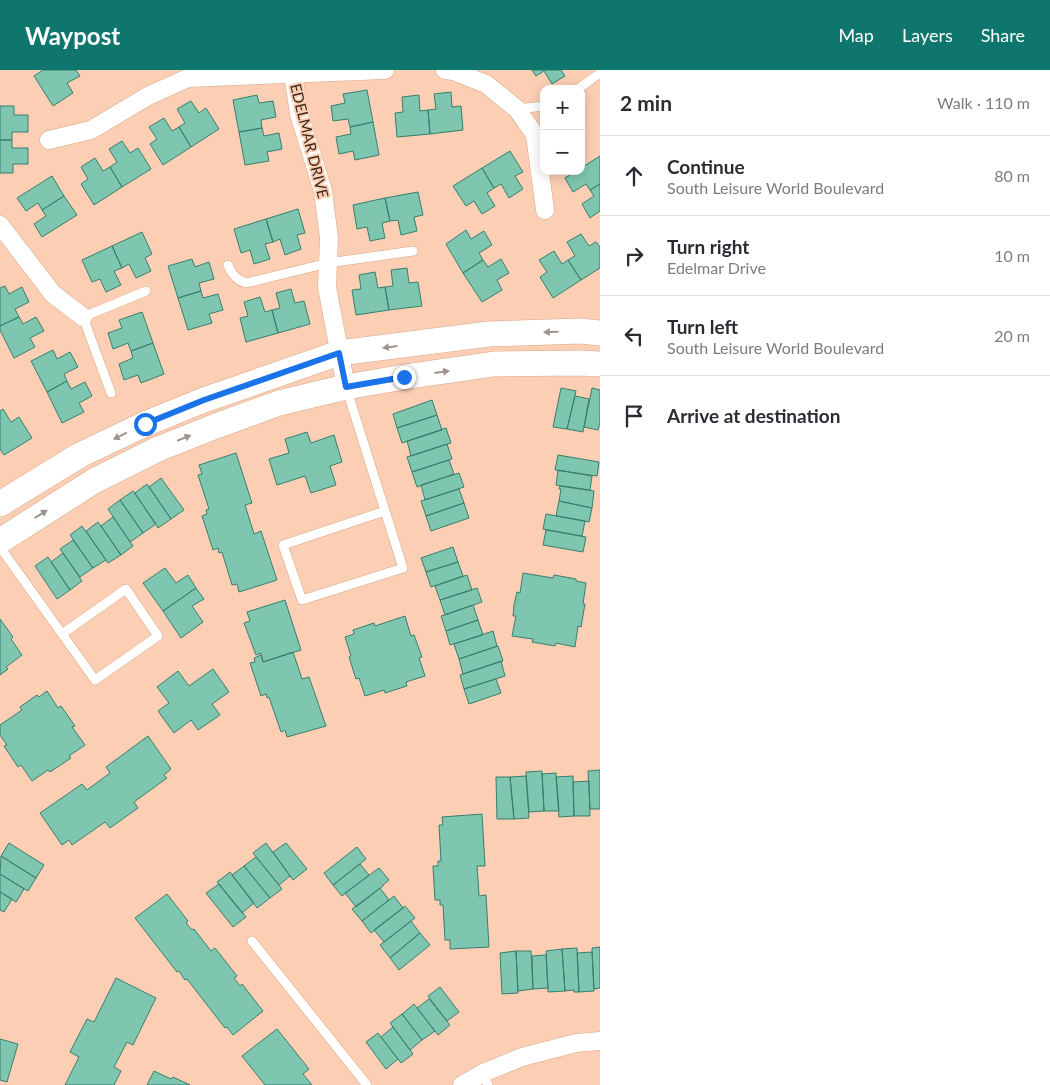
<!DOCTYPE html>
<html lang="en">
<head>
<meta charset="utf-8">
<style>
  body { margin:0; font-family:Lato,sans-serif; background:#f2f2f3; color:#2b2b33 }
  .controls { position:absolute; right:15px; top:15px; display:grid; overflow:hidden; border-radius:10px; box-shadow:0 2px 12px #0003 }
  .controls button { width:45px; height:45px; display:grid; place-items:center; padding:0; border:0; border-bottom:1px solid #e1e1e2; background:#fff; color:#2b2b33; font:25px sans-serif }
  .stop { position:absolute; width:15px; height:15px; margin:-11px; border:4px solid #1a73e8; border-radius:50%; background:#fff }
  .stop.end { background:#1a73e8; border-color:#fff; box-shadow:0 1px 5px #0008 }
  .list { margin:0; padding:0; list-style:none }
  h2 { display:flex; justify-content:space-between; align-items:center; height:65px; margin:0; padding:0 20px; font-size:21px }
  h2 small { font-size:16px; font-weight:400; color:#7c7c81 }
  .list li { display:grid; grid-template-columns:32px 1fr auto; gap:15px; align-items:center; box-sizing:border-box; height:80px; padding:0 20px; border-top:1px solid #e1e1e2 }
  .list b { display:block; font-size:19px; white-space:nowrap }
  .list p { margin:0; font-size:16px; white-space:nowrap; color:#7c7c81 }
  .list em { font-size:16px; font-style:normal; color:#7c7c81 }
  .icon { flex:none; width:28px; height:28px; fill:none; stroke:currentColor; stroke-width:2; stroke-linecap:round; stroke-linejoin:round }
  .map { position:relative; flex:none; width:600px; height:1015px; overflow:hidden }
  header { display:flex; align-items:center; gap:30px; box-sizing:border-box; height:70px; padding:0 25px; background:#0f766e; color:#fff }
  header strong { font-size:24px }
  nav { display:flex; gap:28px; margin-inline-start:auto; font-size:18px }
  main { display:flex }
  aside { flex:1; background:#fff }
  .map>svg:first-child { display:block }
  .building { fill:#7ec6b0; stroke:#377f6c }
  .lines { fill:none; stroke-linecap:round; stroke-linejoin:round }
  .lane-casing { stroke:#daa583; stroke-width:10 }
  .street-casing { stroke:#daa583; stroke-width:19 }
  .secondary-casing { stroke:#daa583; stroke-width:26 }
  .lane { stroke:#fff; stroke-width:9 }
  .street { stroke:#fff; stroke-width:18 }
  .secondary { stroke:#fff; stroke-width:25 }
  .oneway { fill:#9e948d }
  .route { stroke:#1a73e8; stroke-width:6 }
  .labels { text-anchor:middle; stroke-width:4; stroke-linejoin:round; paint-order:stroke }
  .street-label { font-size:15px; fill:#3e291b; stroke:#fccfb4 }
</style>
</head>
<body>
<header>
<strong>Waypost</strong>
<nav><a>Map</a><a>Layers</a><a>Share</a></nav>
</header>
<main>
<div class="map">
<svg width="600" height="1015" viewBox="0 0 600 1015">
  <rect width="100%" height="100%" fill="#fccfb4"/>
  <path class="building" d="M43 0H76L80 6 67 13 73 23 53 36 34 6Z
    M532 0H561L565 6 552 14 544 1 536 6Z
    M367 20 373 52 350 57 348 49 333 51 331 36 345 33 343 24Z
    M451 22 452 37 461 36 463 60 430 64 428 40 436 39 434 24Z
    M257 25 259 33 273 31 276 47 261 50 262 58 239 62 233 30Z
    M419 25 420 41 428 40 430 64 397 67 395 43 403 42 402 27Z
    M191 31 199 43 206 38 219 59 191 77 179 57 185 53 177 39Z
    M0 36H14V45H28V62H12V70H0Z
    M164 48 172 61 179 57 191 77 163 95 150 74 157 69 149 57Z
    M373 52 379 85 355 90 353 81 339 84 336 67 351 64 350 57Z
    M262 58 264 66 279 63 282 79 267 82 269 91 245 95 239 62Z
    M0 70H12V78H28V94H13V103H0Z
    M122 71 130 83 138 78 151 99 122 117 110 97 117 92 109 79Z
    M510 81 523 102 515 106 523 119 509 128 501 114 494 118 482 98Z
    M600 86V114L590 120 586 114 573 122 565 108 576 101H581V98Z
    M95 88 103 101 110 97 122 117 94 135 81 114 88 109 81 97Z
    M482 98 494 118 487 123 495 136 482 144 474 131 466 136 453 116Z
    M52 106 64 126 42 140 38 133 26 141 17 128Z
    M600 114V141L590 148 582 134 594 126 590 120Z
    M418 122 423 145 414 147 417 161 401 165 398 150 390 151 385 128Z
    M64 126 77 145 42 167 34 154 46 146 42 140Z
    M385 128 390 151 382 153 385 168 370 171 367 157 357 159 353 135Z
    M298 139 305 163 297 165 301 179 285 185 280 169 273 172 266 149Z
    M266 149 273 172 265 174 270 189 254 194 250 180 241 183 234 159Z
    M466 160 471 169 484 161 492 175 479 183 483 190 463 203 446 174Z
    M142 162 152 184 145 188 151 201 136 208 129 194 122 198 112 176Z
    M581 164 589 176 596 172 600 177V198L581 210 568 190 575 186 567 172Z
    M112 176 122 198 114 201 121 215 106 222 100 209 92 212 82 190Z
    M554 181 562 194 568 190 581 210 553 228 540 207 547 202 539 190Z
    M192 189 195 197 209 192 214 209 199 213 201 221 178 228 168 196Z
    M501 189 509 203 497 210 502 220 482 232 463 203 483 190 488 197Z
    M407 198 409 213 418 212 422 236 389 240 385 217 393 216 391 200Z
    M375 202 378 218 385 217 389 240 356 245 352 220 361 219 359 205Z
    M5 216 9 224 22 217 29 232 15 239 19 247 0 256V218Z
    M291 219 295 233 304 231 310 254 278 263 272 240 280 238 276 223Z
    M201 221 203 228 218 224 223 240 209 244 212 253 188 260 178 228Z
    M260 227 265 242 272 240 278 263 246 272 240 248 248 246 244 232Z
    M142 242 153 273 131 281 128 273 113 279 108 263 122 258 119 250Z
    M19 247 23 254 36 247 44 261 30 268 35 277 14 288 0 260V256Z
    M153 273 164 304 141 313 138 305 124 310 119 294 133 288 131 281Z
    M53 280 57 289 70 282 78 297 64 304 67 311 47 322 31 291Z
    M67 311 71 319 85 312 92 326 79 333 84 342 62 353 47 322Z
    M561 318 576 321 567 359 553 357Z
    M592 318 600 320V352L598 360 584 357Z
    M575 326 589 329 583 362 567 359Z
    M432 330 437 345 397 358 393 344Z
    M3 339 11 352 19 347 32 368 4 385 0 379V341Z
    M437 345 442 360 402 373 397 358Z
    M446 358 451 373 411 386 407 371Z
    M307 362 311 373 334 365 342 392 330 396 336 415 311 423 305 406 277 415 269 389 289 383 285 369Z
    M447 374 452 389 412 402 407 387Z
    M236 383 252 433 245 435 254 464 261 461 277 510 239 522 237 514 232 515 222 482 219 483 218 478 213 480 202 446 207 444 206 440 209 439 198 405 202 404 199 395Z
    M558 385 599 392 597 406 555 400Z
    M449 390 454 404 417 417 412 402Z
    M558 400 592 406 590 420 556 415Z
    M459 403 464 417 425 430 421 415Z
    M161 408 184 440 171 449 149 417Z
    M147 414 171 449 158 458 135 423Z
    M560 416 594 421 592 438 559 431 561 419H559Z
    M459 419 464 433 426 446 421 431Z
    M133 421 156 454 143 463 120 430Z
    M120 430 143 463 130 472 108 439Z
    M559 431 592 438 589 452 556 446Z
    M464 433 469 448 431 461 426 446Z
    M546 444 585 451 582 466 543 459Z
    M113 447 133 476 121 485 101 456Z
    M98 452 121 485 108 493 86 461Z
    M82 456 106 490 93 498 70 465Z
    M546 460 586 467 583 482 543 475Z
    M73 470 93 498 80 507 60 479Z
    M453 477 458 492 426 502 421 488Z
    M63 483 82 511 70 520 51 492Z
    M48 487 70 520 57 529 35 496Z
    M458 492 463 506 431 517 426 502Z
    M165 498 176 513 188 505 196 518 163 541 143 513Z
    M523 503 553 508 554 505 576 509V511L586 513 583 534H585L581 557 578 556 575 577 556 573 555 576 532 572 533 569 512 566 516 546H513L514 535 517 522 520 523Z
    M467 505 472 520 440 530 435 516Z
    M196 518 204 529 192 536 203 552 181 568 163 541Z
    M477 518 482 532 445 545 440 530Z
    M285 530 301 580 263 592 261 583 256 585 244 553 250 551 247 542Z
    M473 535 478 550 446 561 441 546Z
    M405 546 411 566 414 565 422 587 419 588 425 606 406 612 407 616 385 623 384 620 365 626 359 608 356 609 349 587 351 586 345 567 354 564 353 560 374 553 375 556Z
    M0 549 13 567 11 569 22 585 6 597 8 599 0 605Z
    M478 550 483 565 450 575 446 561Z
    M493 561 497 576 459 589 454 574Z
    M498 576 503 591 463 604 459 589Z
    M293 582 302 609 309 607 326 656 287 667 285 660 281 662 269 627 267 628 266 624 261 626 250 593 255 592 254 588 261 585 263 592Z
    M501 591 505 606 464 619 460 605Z
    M213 599 229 622 212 634 220 645 198 660 191 650 174 663 158 641 169 633 157 617 178 601 189 616Z
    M496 609 501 623 469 634 464 619Z
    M47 621 58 638 61 636 75 656 72 657 85 675 69 686 71 688 50 702 48 700 32 711 21 695 18 697 4 676 7 675 0 665V655L22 640 20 637 37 625 39 627Z
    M148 666 171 699 164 705 167 708 134 732 138 738 110 758 105 752 72 775 69 770 62 775 40 743 82 714 87 720 110 703 106 697Z
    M600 700V739H590L588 701Z
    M542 701 544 741 529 742 526 702Z
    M556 703 559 741H544L542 704Z
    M526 706 529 748 514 749 510 707Z
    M573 706 574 746 559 747 556 707Z
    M496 707H510L514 749H497Z
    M589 711 590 746H574L573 712Z
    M482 744 485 796H477L478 809 479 826 486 825 489 877 450 879V870H445L443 835H440V830H435L433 796H438V791H441L439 755H443L442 747Z
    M9 773 44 795 36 808 1 786Z
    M266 773 290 806 279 815 253 783Z
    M286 773 307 799 293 810 273 782Z
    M357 777 366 789 333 815 324 803Z
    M1 786 36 808 28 821 0 804Z
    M256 787 282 819 270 828 244 796Z
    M360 794 369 805 342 826 333 815Z
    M244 796 270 828 257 838 232 805Z
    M379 798 389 810 383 815V816L356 837 345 823Z
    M230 802 254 833 242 843 217 812Z
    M0 804 24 819 16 832 0 822Z
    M219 814 246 847 233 857 206 823Z
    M380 818 389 830 362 851 352 839Z
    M0 822 12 829 4 842 0 840Z
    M167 824 188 851 186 853 192 860 194 859 211 881 215 878 237 906 234 908 240 916 242 914 263 941 233 965 227 957 225 958 187 909 185 910 179 901 177 902 135 848Z
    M394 826 403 838 371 863 362 851Z
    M405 836 415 848 384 872 374 860Z
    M411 851 420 863 390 888 380 875Z
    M420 863 430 875 399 900 390 888Z
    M600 877V918L594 919 592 878Z
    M577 878 579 922H574V920L565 921 562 879Z
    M562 879 565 921 548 922 546 881Z
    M516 881H531L533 919 518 921Z
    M516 881 518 923 502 924 500 883Z
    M592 882 594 921 579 922 577 883Z
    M546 885 548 918 533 919 532 886Z
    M116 908 156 928 133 975 127 972 114 997 121 1001 114 1015H65L79 987 70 982 87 949 94 952Z
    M440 917 459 942 447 951 428 926Z
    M429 929 450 955 438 965 417 938Z
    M414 934 435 961 422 970 402 944Z
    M402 944 422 970 410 980 390 953Z
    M393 957 413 984 401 993 381 967Z
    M277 959 309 999 303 1004 312 1015H265L242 986Z
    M378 963 398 989 386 999 366 972Z
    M0 969 18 974 7 1012 0 1010Z
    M154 1001 171 1009 173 1007 190 1015H147Z"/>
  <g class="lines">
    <defs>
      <path id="lane" d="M578 19 600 3
        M517 39 544 36
        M228 195C232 204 236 210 246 213L328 193 413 181
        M346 317 403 498 302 530 283 475 385 441
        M111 323 83 247 146 221
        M0 477 95 610 158 566 126 519 62 564
        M252 871 367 1015
        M483 1003 488 1015"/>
      <path id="street" d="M445 0 453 1 486 14 517 39 535 65 545 140
        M293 4 299 44 323 121 329 168 327 217 346 317
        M49 70 91 60 148 26 188 8 385 0
        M0 155 53 224 83 247
        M462 1015 483 1003 522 987 576 973 600 971"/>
      <path id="secondary" d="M0 434 80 385 145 354 204 330 339 283 489 264 581 261 600 263
        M0 471 94 411 158 379 216 356 279 333 346 317 404 307 494 294 580 293 600 294"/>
    </defs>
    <use href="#lane" class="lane-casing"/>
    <use href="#street" class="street-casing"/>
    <use href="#secondary" class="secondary-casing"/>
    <use href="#lane" class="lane"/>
    <use href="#street" class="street"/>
    <use href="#secondary" class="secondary"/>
  </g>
  <defs><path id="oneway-solid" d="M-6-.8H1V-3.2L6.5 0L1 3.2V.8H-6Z" transform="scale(1.25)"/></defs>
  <g class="oneway">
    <use href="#oneway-solid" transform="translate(551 262) rotate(179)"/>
    <use href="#oneway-solid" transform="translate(390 277) rotate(173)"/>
    <use href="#oneway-solid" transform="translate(442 302) rotate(-8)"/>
    <use href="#oneway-solid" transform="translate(120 366) rotate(154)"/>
    <use href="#oneway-solid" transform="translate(184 368) rotate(-22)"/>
    <use href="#oneway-solid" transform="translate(41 444) rotate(-32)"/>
  </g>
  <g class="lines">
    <path class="route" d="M145 354 204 330 339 283 346 317 404 307"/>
  </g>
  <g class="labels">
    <g class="street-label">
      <text transform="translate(309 71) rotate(76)" y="5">EDELMAR DRIVE</text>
    </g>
  </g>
</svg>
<div class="controls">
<button>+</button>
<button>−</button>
</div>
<div class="stop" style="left:145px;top:354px"></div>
<div class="stop end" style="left:404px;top:307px"></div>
</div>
<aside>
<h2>2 min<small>Walk · 110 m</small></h2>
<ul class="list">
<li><svg class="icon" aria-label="ahead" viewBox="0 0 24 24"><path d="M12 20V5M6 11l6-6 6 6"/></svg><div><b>Continue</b><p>South Leisure World Boulevard</p></div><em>80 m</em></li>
<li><svg class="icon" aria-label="right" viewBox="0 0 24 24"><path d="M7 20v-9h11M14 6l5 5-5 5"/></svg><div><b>Turn right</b><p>Edelmar Drive</p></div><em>10 m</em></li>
<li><svg class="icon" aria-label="left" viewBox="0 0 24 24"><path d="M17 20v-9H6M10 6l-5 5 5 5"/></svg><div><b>Turn left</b><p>South Leisure World Boulevard</p></div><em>20 m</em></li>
<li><svg class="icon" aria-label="arrive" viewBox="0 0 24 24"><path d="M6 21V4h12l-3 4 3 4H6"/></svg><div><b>Arrive at destination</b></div></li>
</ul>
</aside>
</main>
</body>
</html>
